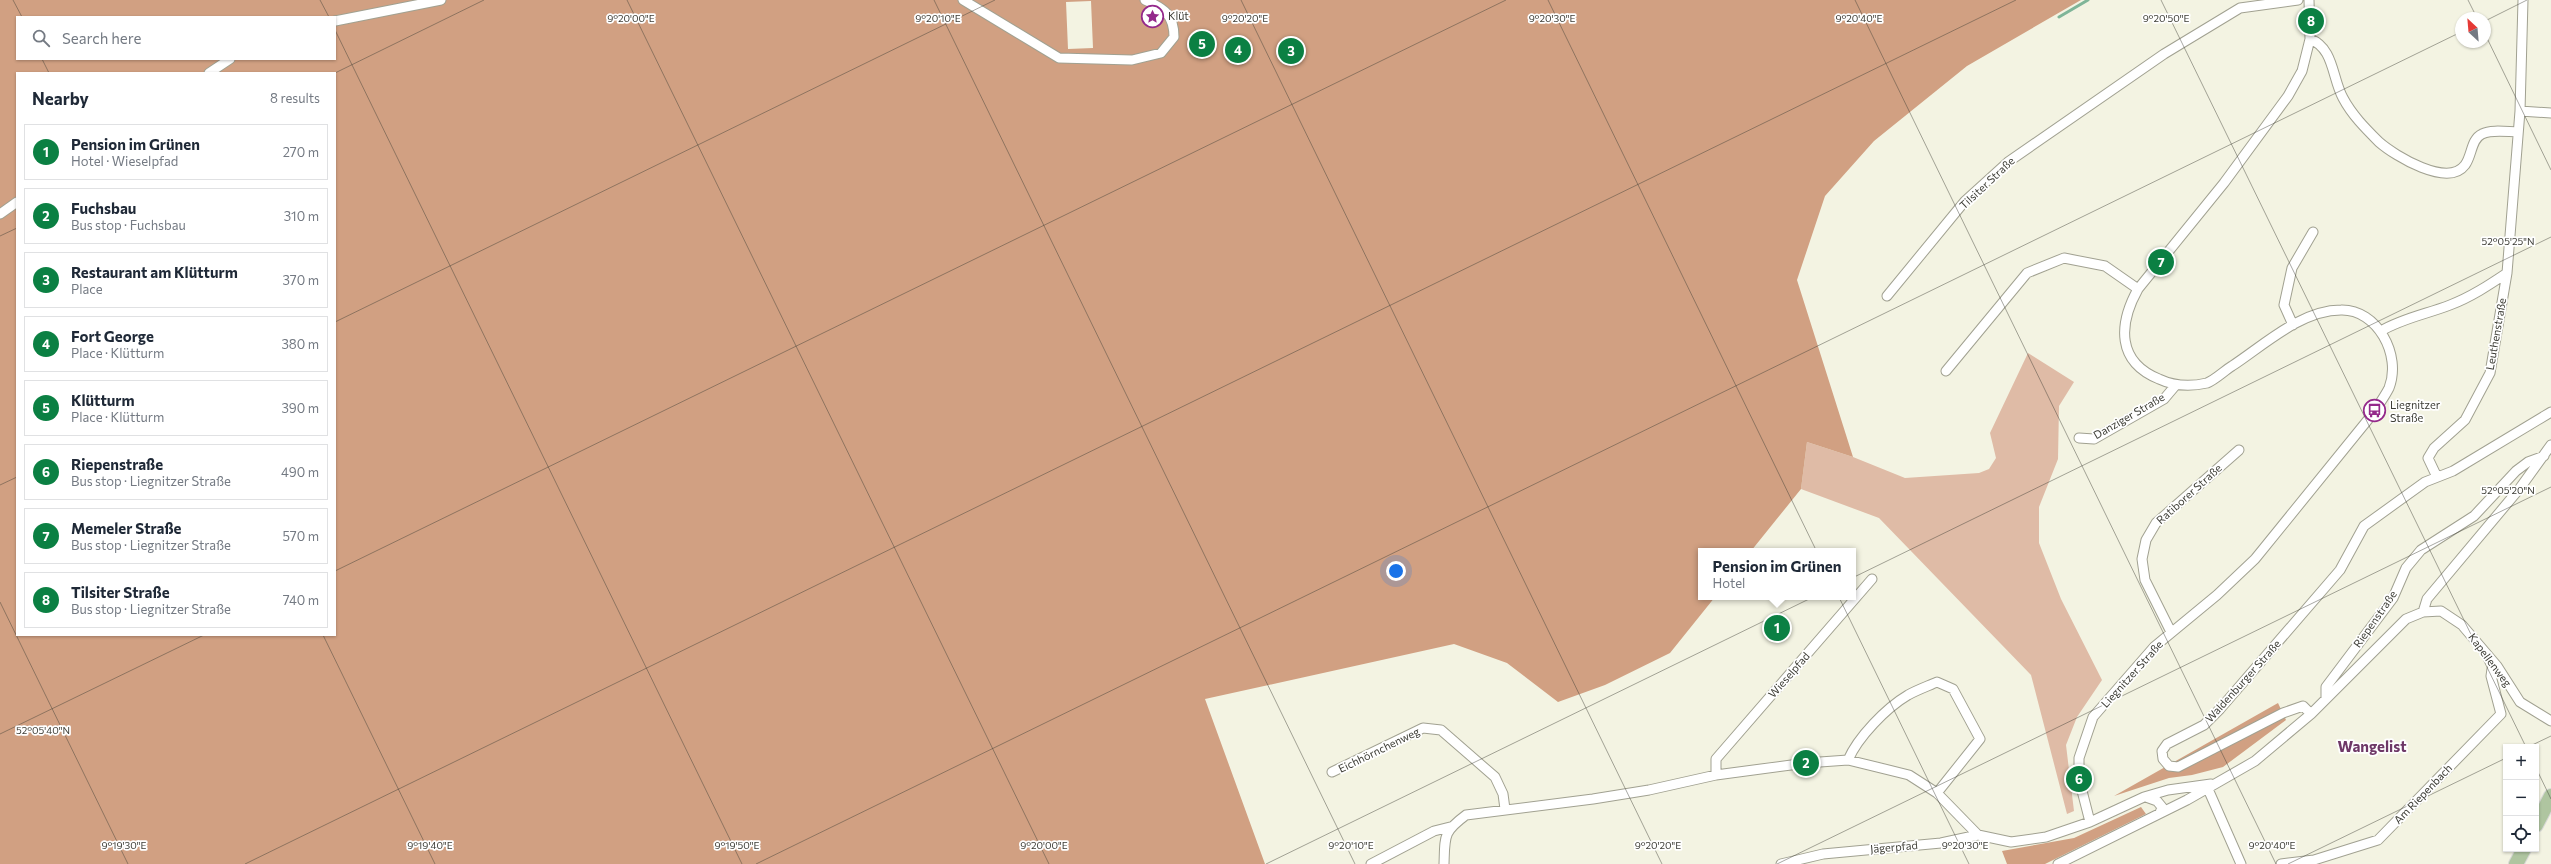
<!DOCTYPE html>
<html lang="en">
<head>
<meta charset="utf-8">
<style>
  body { margin:0; font-family:Commissioner,sans-serif; background:#f2f2f3; color:#1f2937 }
  .controls { position:absolute; right:12px; bottom:12px; display:grid; overflow:hidden; border-radius:0px; box-shadow:0 1px 3px #0004 }
  .controls button { width:36px; height:36px; display:grid; place-items:center; padding:0; border:0; border-bottom:1px solid #e0e1e3; background:#fff; color:#1f2937; font:20px sans-serif }
  .compass { position:absolute; left:2455px; top:12px; width:36px; height:36px; border-radius:50%; background:#fff; box-shadow:0 1px 3px #0004; rotate:334deg }
  .you { position:absolute; left:1396px; top:571px; width:14px; height:14px; margin:-10px; border:3px solid #fff; border-radius:50%; background:#1a73e8; box-shadow:0 0 0 6px #1a73e833 }
  .badge { display:grid; place-items:center; width:26px; height:26px; border-radius:50%; background:#0b8043; color:#fff; font-size:13px; font-weight:700 }
  .pin { position:absolute; translate:-50% -50%; border:2px solid #fff; box-shadow:0 1px 4px #0006 }
  .popup { position:absolute; left:1698px; top:548px; width:158px; height:52px; box-sizing:border-box; display:grid; place-content:center; border-radius:0px; background:#fff; filter:drop-shadow(0 1px 3px #0005); font-size:13px; white-space:nowrap; color:#747a83 }
  .popup b { font-size:15px; color:#1f2937 }
  .popup::after { content:''; position:absolute; left:50%; top:100%; margin-left:-8px; border:8px solid transparent; border-top-color:#fff }
  .list { margin:0; padding:0; list-style:none }
  h2 { display:flex; justify-content:space-between; align-items:center; height:52px; margin:0; padding:0 16px; font-size:17px }
  h2 small { font-size:13px; font-weight:400; color:#747a83 }
  .list li { display:grid; grid-template-columns:26px 1fr auto; gap:12px; align-items:center; box-sizing:border-box; height:56px; margin:0 8px 8px; padding:0 8px; border:1px solid #e0e1e3; border-radius:0px }
  .list b { display:block; font-size:15px; white-space:nowrap }
  .list p { margin:0; font-size:13px; white-space:nowrap; color:#747a83 }
  .list em { font-size:13px; font-style:normal; color:#747a83 }
  .icon { flex:none; width:22px; height:22px; fill:none; stroke:currentColor; stroke-width:2; stroke-linecap:round; stroke-linejoin:round }
  .map { position:relative; flex:none; width:2551px; height:864px; overflow:hidden }
  .search { position:absolute; background:#fff; box-shadow:0 1px 3px #0004; left:16px; top:16px; width:320px; height:44px; display:flex; align-items:center; gap:10px; box-sizing:border-box; padding:0 14px; border-radius:0px; color:#747a83; font-size:15px }
  .panel { position:absolute; background:#fff; box-shadow:0 1px 3px #0004; left:16px; top:72px; width:320px; height:564px; border-radius:0px }
  .map>svg:first-child { display:block }
  .green { fill:#dfbba6 }
  .forest { fill:#d1a082; fill-rule:evenodd }
  .lines { fill:none; stroke-linecap:round; stroke-linejoin:round }
  .stream { stroke:#7fb598; stroke-width:3 }
  .minor-casing { stroke:#a1a191; stroke-width:11 }
  .primary-casing { stroke:#d8d8d7; stroke-width:16 }
  .minor { stroke:#fff; stroke-width:9 }
  .primary { stroke:#afc5a0; stroke-width:14 }
  .ticks { fill:none; stroke:#3d3d36; stroke-width:1; stroke-opacity:0.45 }
  .labels { text-anchor:middle; stroke-width:3.5; stroke-linejoin:round; paint-order:stroke }
  .poi-label { font-size:11px; fill:#3d3d36; stroke:#fff; text-anchor:start }
  .street-label { font-size:11px; fill:#3d3d36; stroke:#fff }
  .district-label { font-size:15px; font-weight:bold; fill:#6e3867; stroke:#fff }
  .ticks-label { font-size:10px; text-anchor:middle; fill:#3d3d36; stroke:#fff; stroke-width:3.5; stroke-linejoin:round; paint-order:stroke }
</style>
</head>
<body>
<div class="map">
<svg width="2551" height="864" viewBox="0 0 2551 864">
  <rect width="100%" height="100%" fill="#f3f3e2"/>
  <path class="green" d="M2028 353 2074 382 2059 406 2058 459 2039 507V543L2061 599 2102 680 2077 717 2066 745 2074 811 2067 814 2031 675 1879 518 1801 489 1807 442 1853 457 1905 478 1979 473 1989 469 1996 458 1990 433Z"/>
  <path class="forest" d="M0 0H2081L1967 66 1874 141 1825 196 1797 280 1853 457 1807 442 1801 489 1751 551H1701V597H1715L1670 653 1605 685 1558 702 1507 663 1454 644 1205 699 1265 864H0ZM1091 1 1093 48 1068 49 1066 2ZM17 17H335V59H17ZM17 73H335V635H17Z
    M2278 703 2286 720 2223 767 2192 775 2169 778 2114 796Z
    M2141 807 2146 814 2045 864H2007L2002 851 2074 838Z"/>
  <g class="lines">
    <path class="stream" d="M2059 17 2088 0"/>
    <defs>
      <path id="minor" d="M963 0 1059 58 1132 60 1161 53 1174 37C1174 15 1164 8 1145 0
        M335 21 441 0
        M2310 39C2334 48 2332 78 2343 98 2352 115 2365 128 2379 142 2395 156 2448 188 2465 165 2472 156 2471 139 2482 134 2492 129 2508 132 2518 132
        M209 73 230 59
        M2520 111 2551 113
        M0 214 17 202
        M1887 296 1965 201 2008 162 2164 54 2240 8 2298 0
        M2293 325 2284 305 2292 268 2313 232
        M2381 331C2403 318 2427 314 2450 305 2471 297 2489 285 2507 273
        M1946 371 2027 273 2064 258 2105 266 2138 289
        M2079 438 2094 439 2164 399 2175 386
        M2437 477 2428 458 2434 448 2465 420 2490 373 2507 273 2520 111 2523 0
        M2423 612 2427 599 2520 488 2551 445
        M2171 632 2145 580 2142 559 2146 540 2156 523 2239 450
        M2326 699V687L2393 598 2406 568 2421 550 2474 516 2516 471 2528 462 2544 456
        M2311 714 2303 706 2283 713 2178 767 2169 766 2163 759 2162 751 2167 744 2204 725 2220 709 2340 570 2364 526 2425 482 2453 471 2551 412
        M1848 760C1858 737 1886 708 1908 695 1917 690 1928 686 1937 682L1953 689 1980 739 1937 793
        M1332 772 1423 728 1441 730 1495 777 1503 794 1505 809
        M1716 775V759L1872 579
        M2208 789 2241 864
        M2146 797 2157 801 2162 807 2160 813
        M2090 822 2079 779V758L2093 717 2154 647 2217 595 2255 559 2375 411C2379 404 2385 396 2389 388 2402 355 2377 309 2341 310 2301 310 2264 345 2232 366 2224 371 2215 380 2207 383 2190 387 2174 386 2159 379 2117 362 2118 325 2138 289L2224 183 2288 96 2302 71 2310 39 2309 0
        M1371 864 1434 831 1450 827
        M1444 864C1445 836 1443 832 1466 815L1593 799 1649 790 1716 775 1806 763 1848 760 1909 775 1937 793 1978 835
        M1781 864 1823 854 1941 843 1978 835 2011 842 2046 837 2090 822 2144 797 2168 790 2211 784
        M2058 864 2187 800 2255 761 2311 714 2406 619 2423 612 2441 611 2462 625 2497 666 2520 702 2551 721
        M2281 864 2314 860 2378 840 2501 714 2491 676 2492 669 2497 666"/>
      <path id="primary" d="M2536 825 2551 796
        M2516 864 2524 849"/>
    </defs>
    <use href="#minor" class="minor-casing"/>
    <use href="#primary" class="primary-casing"/>
    <use href="#minor" class="minor"/>
    <use href="#primary" class="primary"/>
  </g>
  <path class="ticks" d="M13 0 22 17M320 0 329 17M627 0 1049 864M934 0 1355 864M1241 0 1662 864M1548 0 1969 864M1855 0 2276 864M2161 0 2526 747M2468 0 2477 18M2485 21 2527 0M335 30 742 864M2485 34 2551 170M42 59 49 73M335 73 484 0M0 236 17 228M335 322 995 0M0 485 17 477M335 571 1506 0M0 602 128 864M323 635 435 864M0 734 204 635M2528 747 2551 736M2536 768 2551 799M245 864 2016 0M756 864 2461 32M1266 864 2551 237M1777 864 2551 487M2288 864 2506 758"/>
  <defs>
    <symbol id="sight-ring" viewBox="-11 -11 22 22"><circle r="9.5" fill="#fff" stroke="#94298b" stroke-width="1.5"/><path d="M0-6L1.8-2.2L6-1.7L2.9 1.2L3.7 5.4L0 3.3L-3.7 5.4L-2.9 1.2L-6-1.7L-1.8-2.2Z" fill="#94298b"/></symbol>
    <symbol id="bus-ring" viewBox="-11 -11 22 22"><circle r="9.5" fill="#fff" stroke="#94298b" stroke-width="1.5"/><path d="M-5-6H5V4H4V6H2V4H-2V6H-4V4H-5ZM-3.5-4V0h7V-4ZM-3.5 1.2v1.5H-2V1.2ZM2 1.2v1.5H3.5V1.2Z" fill="#94298b"/></symbol>
  </defs>
  <g fill-rule="evenodd">
    <use href="#sight-ring" x="1140" y="4" width="25" height="25"/>
    <use href="#bus-ring" x="2362" y="398" width="25" height="25"/>
  </g>
  <g class="labels">
    <g class="poi-label">
      <text x="1168" y="20">Klüt</text>
      <text x="2390" y="409">Liegnitzer<tspan x="2390" dy="13">Straße</tspan></text>
    </g>
    <g class="street-label">
      <text transform="translate(1987 183) rotate(-43)" y="4">Tilsiter Straße</text>
      <text transform="translate(2496 334) rotate(-80)" y="4">Leuthenstraße</text>
      <text transform="translate(2129 416) rotate(-30)" y="4">Danziger Straße</text>
      <text transform="translate(2189 494) rotate(-42)" y="4">Ratiborer Straße</text>
      <text transform="translate(2375 619) rotate(-55)" y="4">Riepenstraße</text>
      <text transform="translate(2490 660) rotate(53)" y="4">Kapellenweg</text>
      <text transform="translate(2132 674) rotate(-48)" y="4">Liegnitzer Straße</text>
      <text transform="translate(1789 675) rotate(-49)" y="4">Wieselpfad</text>
      <text transform="translate(2243 681) rotate(-48)" y="4">Waldenburger Straße</text>
      <text transform="translate(1379 750) rotate(-26)" y="4">Eichhörnchenweg</text>
      <text transform="translate(2423 794) rotate(-46)" y="4">Am Riepenbach</text>
      <text transform="translate(1894 847) rotate(-5)" y="4">Jägerpfad</text>
    </g>
    <g class="district-label">
      <text x="2372" y="752">Wangelist</text>
    </g>
  </g>
  <g class="ticks-label">
    <text x="1859" y="22">9°20'40"E</text>
    <text x="2166" y="22">9°20'50"E</text>
    <text x="631" y="22">9°20'00"E</text>
    <text x="938" y="22">9°20'10"E</text>
    <text x="1245" y="22">9°20'20"E</text>
    <text x="1552" y="22">9°20'30"E</text>
    <text x="2508" y="245">52°05'25"N</text>
    <text x="2508" y="494">52°05'20"N</text>
    <text x="43" y="734">52°05'40"N</text>
    <text x="124" y="849">9°19'30"E</text>
    <text x="430" y="849">9°19'40"E</text>
    <text x="737" y="849">9°19'50"E</text>
    <text x="1044" y="849">9°20'00"E</text>
    <text x="1351" y="849">9°20'10"E</text>
    <text x="1658" y="849">9°20'20"E</text>
    <text x="1965" y="849">9°20'30"E</text>
    <text x="2272" y="849">9°20'40"E</text>
  </g>
</svg>
<div class="controls">
<button>+</button>
<button>−</button>
<button><svg class="icon" aria-label="locate" viewBox="0 0 24 24"><circle cx="12" cy="12" r="6"/><path d="M12 2v4M12 18v4M2 12h4M18 12h4"/></svg></button>
</div>
<svg class="compass" viewBox="-18 -18 36 36"><path d="M0-13l5 13h-10z" fill="#e53935"/><path d="M0 13l5-13h-10z" fill="#747a83"/></svg>
<div class="you"></div>
<div class="pin badge" style="left:1777px;top:628px">1</div>
<div class="popup"><b>Pension im Grünen</b>Hotel</div>
<div class="pin badge" style="left:1806px;top:763px">2</div>
<div class="pin badge" style="left:1291px;top:51px">3</div>
<div class="pin badge" style="left:1238px;top:50px">4</div>
<div class="pin badge" style="left:1202px;top:44px">5</div>
<div class="pin badge" style="left:2079px;top:779px">6</div>
<div class="pin badge" style="left:2161px;top:262px">7</div>
<div class="pin badge" style="left:2311px;top:21px">8</div>
<div class="search"><svg class="icon" aria-label="search" viewBox="0 0 24 24"><circle cx="10" cy="10" r="6"/><path d="M15 15l6 6"/></svg>Search here</div>
<section class="panel">
<h2>Nearby<small>8 results</small></h2>
<ul class="list">
<li><span class="badge">1</span><div><b>Pension im Grünen</b><p>Hotel · Wieselpfad</p></div><em>270 m</em></li>
<li><span class="badge">2</span><div><b>Fuchsbau</b><p>Bus stop · Fuchsbau</p></div><em>310 m</em></li>
<li><span class="badge">3</span><div><b>Restaurant am Klütturm</b><p>Place</p></div><em>370 m</em></li>
<li><span class="badge">4</span><div><b>Fort George</b><p>Place · Klütturm</p></div><em>380 m</em></li>
<li><span class="badge">5</span><div><b>Klütturm</b><p>Place · Klütturm</p></div><em>390 m</em></li>
<li><span class="badge">6</span><div><b>Riepenstraße</b><p>Bus stop · Liegnitzer Straße</p></div><em>490 m</em></li>
<li><span class="badge">7</span><div><b>Memeler Straße</b><p>Bus stop · Liegnitzer Straße</p></div><em>570 m</em></li>
<li><span class="badge">8</span><div><b>Tilsiter Straße</b><p>Bus stop · Liegnitzer Straße</p></div><em>740 m</em></li>
</ul>
</section>
</div>
</body>
</html>
